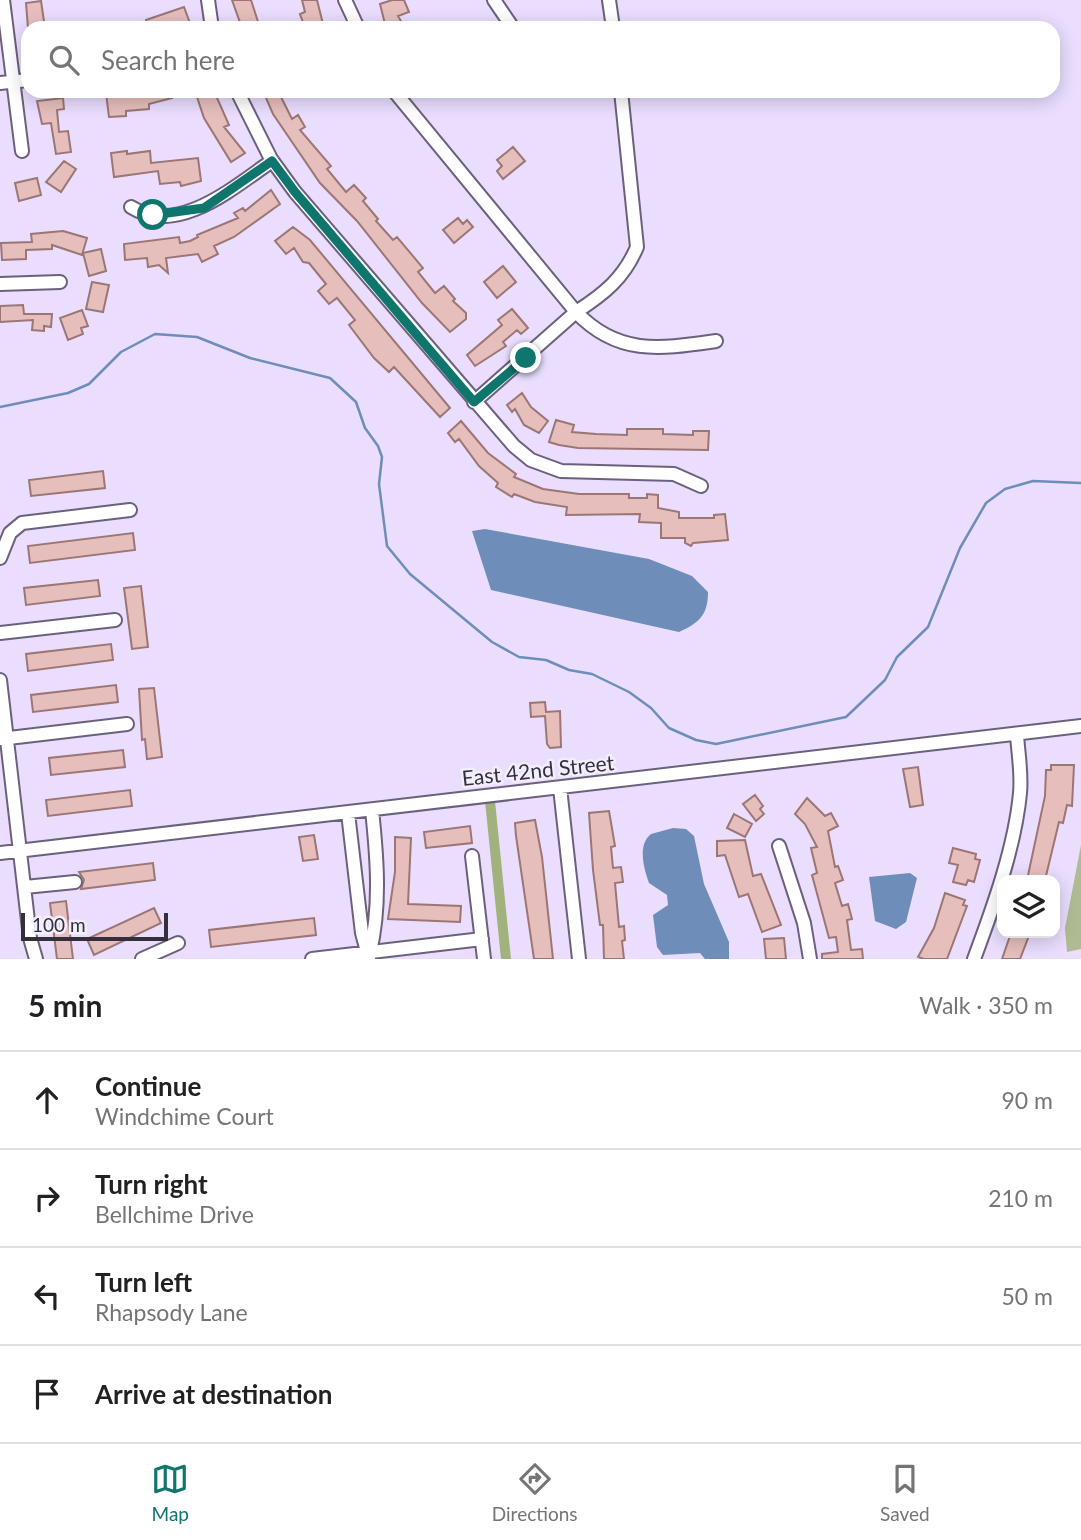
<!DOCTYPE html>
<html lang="en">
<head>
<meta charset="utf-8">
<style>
  body { margin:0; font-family:Lato,sans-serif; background:#f2f2f2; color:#202124 }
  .controls { position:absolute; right:21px; bottom:21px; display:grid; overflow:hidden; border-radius:14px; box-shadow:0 4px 18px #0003 }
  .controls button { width:63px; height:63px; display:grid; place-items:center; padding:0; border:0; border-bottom:2px solid #e0e0e0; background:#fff; color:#202124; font:35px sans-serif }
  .scale { position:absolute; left:21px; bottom:18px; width:147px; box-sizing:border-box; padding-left:7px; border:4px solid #342f3b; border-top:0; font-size:19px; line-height:24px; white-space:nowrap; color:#342f3b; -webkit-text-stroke:5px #f3eefc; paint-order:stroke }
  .stop { position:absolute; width:21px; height:21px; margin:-16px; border:5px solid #0f766e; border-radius:50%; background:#fff }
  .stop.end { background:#0f766e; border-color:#fff; box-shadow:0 2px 7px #0008 }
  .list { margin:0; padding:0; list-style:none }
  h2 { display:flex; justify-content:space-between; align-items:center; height:91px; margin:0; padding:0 28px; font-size:30px }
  h2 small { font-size:23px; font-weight:400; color:#757577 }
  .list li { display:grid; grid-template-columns:46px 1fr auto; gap:21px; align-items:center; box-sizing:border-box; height:98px; padding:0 28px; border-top:2px solid #e0e0e0 }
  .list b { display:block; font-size:26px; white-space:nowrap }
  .list p { margin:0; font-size:23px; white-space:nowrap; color:#757577 }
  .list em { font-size:23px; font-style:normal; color:#757577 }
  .icon { flex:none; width:38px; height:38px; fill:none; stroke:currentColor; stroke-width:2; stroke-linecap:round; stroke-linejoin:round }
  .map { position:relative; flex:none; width:1081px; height:959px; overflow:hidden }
  .search { position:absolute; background:#fff; box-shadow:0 4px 18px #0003; left:21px; right:21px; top:21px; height:77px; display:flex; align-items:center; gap:18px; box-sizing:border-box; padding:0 24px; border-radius:21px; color:#757577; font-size:26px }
  .sheet { height:483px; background:#fff }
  nav { display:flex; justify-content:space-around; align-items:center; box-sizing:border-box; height:98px; border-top:2px solid #e0e0e0; background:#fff; font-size:19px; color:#757577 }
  nav a { display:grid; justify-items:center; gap:4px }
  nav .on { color:#0f766e }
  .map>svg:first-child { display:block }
  .green { fill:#afbc93 }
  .forest { fill:#a1b27d }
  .water { fill:#6e8db9 }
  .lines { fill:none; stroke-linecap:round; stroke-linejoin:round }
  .stream { stroke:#6e8db9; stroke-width:2.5 }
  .building { fill:#e6bfbd; stroke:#9b7675; stroke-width:2 }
  .minor-casing { stroke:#6c617d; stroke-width:16 }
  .minor { stroke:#fff; stroke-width:12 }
  .route { stroke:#0f766e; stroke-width:9 }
  .labels { text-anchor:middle; stroke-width:5; stroke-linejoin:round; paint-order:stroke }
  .street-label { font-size:21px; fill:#342f3b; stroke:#f3eefc }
</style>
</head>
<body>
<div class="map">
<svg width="1081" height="959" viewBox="0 0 1081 959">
  <rect width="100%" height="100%" fill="#eaddfe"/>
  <path class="green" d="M1081 845V949L1067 952 1065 928Z"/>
  <path class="forest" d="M485 801H495L511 959H501Z"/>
  <path class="water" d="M485 529 649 559 692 576 708 592C708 615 699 623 679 632L491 590 472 531Z
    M673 828 686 829 694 836 704 884 729 942V959H705L700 953 663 955 657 947 653 915 668 905 667 895 649 883C644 869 637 845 651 834Z
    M910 873 917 878 906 922 896 929 875 921 869 877Z"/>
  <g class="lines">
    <path class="stream" d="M0 407 68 393 89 384 121 352 155 334 197 337 250 358 330 378 356 402 365 428 378 446 382 457 379 484 387 546 410 574 492 642 519 657 546 660 569 670 592 674 629 692 651 708 669 728 696 740 716 744 846 717 885 680 897 657 928 627 960 548 986 503 1005 489 1033 481 1081 483"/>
  </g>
  <path class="building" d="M232 0H251L260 28H242Z
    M302 0H317L323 24 305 28 300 14 305 12Z
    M392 0H404L409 12 398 16 405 28H386L380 4Z
    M41 1 45 28H28L26 3Z
    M184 7 191 26 148 28 146 20Z
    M171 91 172 98 149 104V109L126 111V116L109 117 106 93Z
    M195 91H214L229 125 224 127 245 153 231 162 204 118Z
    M263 91H278L292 119 298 115 305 127 300 130 331 166 327 169 346 192 354 185 366 198 363 201 378 219 376 221 393 240 397 237 423 268 418 272 435 293 444 286 455 299 453 301 466 313V319L450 332 422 303 357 221 320 183 273 114Z
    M63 98 64 109 57 110 59 132 68 131 71 152 56 154 51 123 42 124 37 101Z
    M513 147 525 161 503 179 497 171 502 166 497 160Z
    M127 151V154L150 151 151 163 198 158 201 181 181 186 180 182 160 184 158 171 114 177 111 153Z
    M64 161 76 169 61 192 46 182Z
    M37 178 41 195 19 201 15 183Z
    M271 190 280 204 234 237 214 246 218 254 202 262 198 254 166 258 168 273 159 265 148 267 147 258 125 260 124 244 179 237 180 243 190 241 198 237 197 235 238 218 234 213 243 208 245 211Z
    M458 218 463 224 467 220 473 227 454 243 443 230Z
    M293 227 310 240 450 408 440 417 394 367 389 372 374 358 349 325 355 320 337 298 329 304 318 291 326 284 309 263 303 262 294 248 286 254 275 241Z
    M63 231 87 238 82 255 52 245V249L26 250V259L2 260 1 243 32 242 31 234Z
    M101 249 106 271 89 276 83 253Z
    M503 266 516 282 497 298 484 282Z
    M92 282 109 285 103 312 86 309Z
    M23 305 24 314H52L51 327 44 326V331L32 330 33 320 0 322V306Z
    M512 309 528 328 521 334 517 330 503 342 506 346 475 366 467 355 502 325 498 320Z
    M82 310 88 326 81 328 83 334 68 340 60 318Z
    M522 393 531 407 548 421 539 433 524 425 515 409 512 412 507 405Z
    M556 420 574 425 572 432 596 434 627 435V429H663V434L693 435V431H709L708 450 578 448 559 445 549 442Z
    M461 421 488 453 516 474 514 477 543 489 579 494H629V498H647V494L658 495V508L679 512V518H714V515L725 514 728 540 693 543 691 546 685 543V538H661V523L639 522 640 514 566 515 567 507 535 502 514 494 512 497 496 487 498 483 479 466 459 439 455 442 448 433Z
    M103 471 105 488 31 496 29 480Z
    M133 533 135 550 30 563 28 546Z
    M98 580 100 596 26 605 24 588Z
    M141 586 148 647 132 649 124 588Z
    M111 644 113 660 28 671 26 654Z
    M116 685 118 702 33 712 31 695Z
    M154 688 162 757 147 759 145 739 142 740 139 689Z
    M545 702 546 712 560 711 561 747 550 748 547 744 545 716 531 717 530 703Z
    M123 750 125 767 51 775 49 758Z
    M1051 765H1074L1072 806 1067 805 1063 823 1059 822 1045 880H1027L1045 796 1046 770H1051Z
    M918 767 923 805 910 807 903 769Z
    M130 790 132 806 48 816 46 800Z
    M755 795 763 806 760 809 764 814 756 821 743 804Z
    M807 798 825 816 831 813 838 826 828 831 835 867 838 866 843 880 835 883 842 906 848 904 852 919 847 920 851 950 862 949 863 959H822V954L838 952 836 937 829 938 812 875 817 873 811 848 817 847 805 824 795 814Z
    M609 811 615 846 611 847 613 868 621 867 623 882 615 883 619 927 624 926 625 940 622 941 624 959H604L603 925H600L593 870 589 813Z
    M734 814 752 824 745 837 727 828Z
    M535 820 542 857 553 959H534L516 836 515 823Z
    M470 826 472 843 426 848 424 832Z
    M314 835 318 859 303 861 299 837Z
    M395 837 411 838 408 904 461 906 460 922 388 919 395 872Z
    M745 840 753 876 761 874 781 925 762 932 748 894 739 897 725 855 717 856V841Z
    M953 848 976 854 975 859 980 860 974 882 968 880 966 885 953 882 958 865 949 863Z
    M153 863 155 880 81 889 84 880 79 872Z
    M945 893 965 900 963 905 967 906 947 959H924L918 957 934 928Z
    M66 901 73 959H57L50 903Z
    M154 908 161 923 94 955 87 939Z
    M314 918 316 935 211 947 209 930Z
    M1011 933H1030L1020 959H1002Z
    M784 938 786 959H766L764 939Z"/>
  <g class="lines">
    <defs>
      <path id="minor" d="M3 0 22 151
        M208 0 212 28
        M345 0 358 28
        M494 0 513 28
        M609 0 613 28
        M0 83 28 80
        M237 91 271 159 295 192 514 446 531 460 561 471 674 474 701 486
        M394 91 576 312 474 402
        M621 91 637 247C624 278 604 294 576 312 618 356 660 349 716 341
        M131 207C178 237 235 186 272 161
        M0 284 60 282
        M0 558 10 533 22 523 130 510
        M0 633 115 620
        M0 680 30 938 36 959
        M0 739 127 724
        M560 788 579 959
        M348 813 362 933 369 959
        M779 846 804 923 810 959
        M0 853 1081 726
        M472 856 484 959
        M25 887 75 882
        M370 952C381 905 377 857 372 810
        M142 959 178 943
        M312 959 482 939
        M974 959C993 908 1015 847 1020 793 1022 773 1018 753 1017 734"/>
    </defs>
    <use href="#minor" class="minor-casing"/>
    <use href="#minor" class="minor"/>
  </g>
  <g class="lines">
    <path class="route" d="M153 215 204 208 272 161 295 192 474 402 526 358"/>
  </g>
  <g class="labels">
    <g class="street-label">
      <text transform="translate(538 771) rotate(-6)" y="7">East 42nd Street</text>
    </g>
  </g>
</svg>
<div class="controls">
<button><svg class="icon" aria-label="layers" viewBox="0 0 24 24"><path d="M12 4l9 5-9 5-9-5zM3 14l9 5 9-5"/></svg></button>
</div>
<div class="scale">100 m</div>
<div class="stop" style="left:153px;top:215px"></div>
<div class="stop end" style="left:526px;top:358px"></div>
<div class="search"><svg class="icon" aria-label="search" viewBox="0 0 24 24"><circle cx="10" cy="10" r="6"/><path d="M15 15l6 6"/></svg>Search here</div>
</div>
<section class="sheet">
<h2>5 min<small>Walk · 350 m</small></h2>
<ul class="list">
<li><svg class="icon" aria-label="ahead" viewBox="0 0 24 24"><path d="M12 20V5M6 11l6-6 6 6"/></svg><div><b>Continue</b><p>Windchime Court</p></div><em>90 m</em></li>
<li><svg class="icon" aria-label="right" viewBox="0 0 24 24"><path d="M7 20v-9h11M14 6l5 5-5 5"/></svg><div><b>Turn right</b><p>Bellchime Drive</p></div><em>210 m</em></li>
<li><svg class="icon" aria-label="left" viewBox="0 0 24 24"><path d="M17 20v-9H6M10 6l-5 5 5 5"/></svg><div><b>Turn left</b><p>Rhapsody Lane</p></div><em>50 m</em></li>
<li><svg class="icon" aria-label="arrive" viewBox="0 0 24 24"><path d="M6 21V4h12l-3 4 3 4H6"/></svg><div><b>Arrive at destination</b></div></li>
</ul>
</section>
<nav>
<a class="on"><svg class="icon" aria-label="map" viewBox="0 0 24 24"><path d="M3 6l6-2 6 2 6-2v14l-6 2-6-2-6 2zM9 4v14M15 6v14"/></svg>Map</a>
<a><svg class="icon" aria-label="directions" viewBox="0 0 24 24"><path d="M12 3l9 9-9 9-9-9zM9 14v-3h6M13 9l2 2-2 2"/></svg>Directions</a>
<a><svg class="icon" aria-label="saved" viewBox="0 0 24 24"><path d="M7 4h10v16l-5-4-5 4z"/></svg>Saved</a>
</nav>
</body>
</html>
